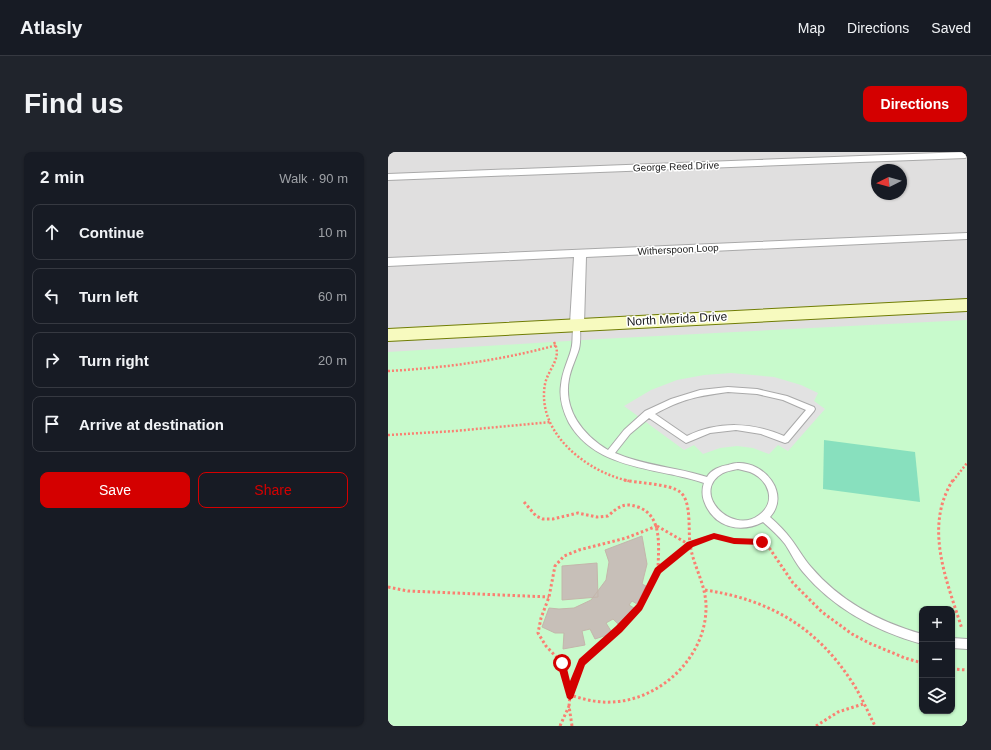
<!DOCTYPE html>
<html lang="en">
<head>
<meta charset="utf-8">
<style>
  body { margin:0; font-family:Arial,sans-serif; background:#20242c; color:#f1f3f6 }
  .controls { position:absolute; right:12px; bottom:12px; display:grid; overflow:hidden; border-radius:8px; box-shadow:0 1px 3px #0004 }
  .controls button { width:36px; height:36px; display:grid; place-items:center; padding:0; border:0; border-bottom:1px solid #363941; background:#171b24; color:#f1f3f6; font:20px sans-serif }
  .compass { position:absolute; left:483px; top:12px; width:36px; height:36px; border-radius:50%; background:#171b24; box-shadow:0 1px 3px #0004; rotate:264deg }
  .stop { position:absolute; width:12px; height:12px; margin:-9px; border:3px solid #d40000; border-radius:50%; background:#fff }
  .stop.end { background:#d40000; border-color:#fff; box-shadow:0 1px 4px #0008 }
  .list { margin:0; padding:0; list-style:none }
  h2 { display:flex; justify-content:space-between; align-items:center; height:52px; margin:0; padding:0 16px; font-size:17px }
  h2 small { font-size:13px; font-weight:400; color:#9ea1a6 }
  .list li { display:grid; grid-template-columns:26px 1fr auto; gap:12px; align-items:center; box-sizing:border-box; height:56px; margin:0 8px 8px; padding:0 8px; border:1px solid #363941; border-radius:8px }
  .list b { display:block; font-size:15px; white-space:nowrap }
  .list em { font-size:13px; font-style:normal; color:#9ea1a6 }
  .actions { display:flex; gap:8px; padding:12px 16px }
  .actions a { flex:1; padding:9px 0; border:1px solid #d40000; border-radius:8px; text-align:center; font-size:14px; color:#d40000 }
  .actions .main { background:#d40000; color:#fff }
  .icon { flex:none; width:22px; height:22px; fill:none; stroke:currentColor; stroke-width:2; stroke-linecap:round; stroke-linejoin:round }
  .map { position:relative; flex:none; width:579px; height:574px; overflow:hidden; border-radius:8px }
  header { display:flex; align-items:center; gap:24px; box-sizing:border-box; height:56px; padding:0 20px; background:#171b24; border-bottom:1px solid #363941 }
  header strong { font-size:19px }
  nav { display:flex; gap:22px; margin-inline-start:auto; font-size:14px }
  .intro { display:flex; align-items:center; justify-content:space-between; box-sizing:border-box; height:96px; padding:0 24px }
  h1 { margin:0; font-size:28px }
  .button { padding:10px 18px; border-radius:8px; background:#d40000; color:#fff; font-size:14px; font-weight:700 }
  main { display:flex; gap:24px; padding:0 24px }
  aside { flex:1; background:#171b24; border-radius:8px; box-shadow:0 1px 3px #0004 }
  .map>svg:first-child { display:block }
  .residential { fill:#e0dfdf; fill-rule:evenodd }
  .park { fill:#c8facc; fill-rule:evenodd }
  .pitch { fill:#88e0be }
  .parking { fill:#e2e2e2 }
  .building { fill:#c7bfb8; stroke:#c4b6ab }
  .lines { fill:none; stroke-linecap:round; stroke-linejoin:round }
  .lane-casing { stroke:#a9a9a9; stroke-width:2 }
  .street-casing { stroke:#a9a9a9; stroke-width:2 }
  .secondary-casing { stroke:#707d05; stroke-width:2 }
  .path-far1 { stroke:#fa8072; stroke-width:2.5; stroke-dasharray:2 2; stroke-linecap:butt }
  .path { stroke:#fa8072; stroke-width:3; stroke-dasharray:2.5 2.5; stroke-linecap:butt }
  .lane { fill:#fff; fill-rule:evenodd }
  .street { fill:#fff; fill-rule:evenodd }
  .secondary { fill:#f7fabf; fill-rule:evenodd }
  .route { fill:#d40000 }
  .labels { text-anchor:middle; stroke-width:3; stroke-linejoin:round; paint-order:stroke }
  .far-street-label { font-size:10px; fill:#222; stroke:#fff }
  .street-label { font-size:12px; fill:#222; stroke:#fff }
</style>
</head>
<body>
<header>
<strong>Atlasly</strong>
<nav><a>Map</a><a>Directions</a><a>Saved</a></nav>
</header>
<div class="intro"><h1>Find us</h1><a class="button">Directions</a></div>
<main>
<aside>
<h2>2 min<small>Walk · 90 m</small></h2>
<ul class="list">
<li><svg class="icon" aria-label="ahead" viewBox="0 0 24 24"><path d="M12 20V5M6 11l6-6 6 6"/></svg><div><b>Continue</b></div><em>10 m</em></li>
<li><svg class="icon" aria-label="left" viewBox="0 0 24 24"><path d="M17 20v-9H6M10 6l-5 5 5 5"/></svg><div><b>Turn left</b></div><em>60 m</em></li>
<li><svg class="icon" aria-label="right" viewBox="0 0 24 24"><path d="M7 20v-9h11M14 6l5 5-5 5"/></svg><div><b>Turn right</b></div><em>20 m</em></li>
<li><svg class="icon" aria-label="arrive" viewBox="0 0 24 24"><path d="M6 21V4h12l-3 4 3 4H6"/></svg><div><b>Arrive at destination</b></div></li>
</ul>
<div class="actions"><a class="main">Save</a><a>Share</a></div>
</aside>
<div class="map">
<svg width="579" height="574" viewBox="0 0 579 574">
  <rect width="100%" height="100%" fill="#f2efe9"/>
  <path class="residential" d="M0 0H579V574H0ZM489 18H513V42H489ZM534 457H564V559H534Z"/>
  <path class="park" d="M579 168V574H0V200L212 187ZM534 457H564V559H534Z"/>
  <path class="pitch" d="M436 288 527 300 532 350 435 337Z"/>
  <path class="parking" d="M343 221 386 225 413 233 430 241 426 249 437 257 400 299 390 293 381 302 365 296 349 294 332 296 315 302 306 293 296 298 236 254 263 238 289 228 316 223Z"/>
  <path class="building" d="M254 384 259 412 254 432 258 434 249 452 244 449 241 453 246 456 231 473 225 467 218 471 223 479 219 483 207 487 202 477 194 479 197 493 175 497 176 481H167L154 475 161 456 171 457 186 456 203 448 218 428 221 410 217 398Z
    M209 411 210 445 174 448V414Z"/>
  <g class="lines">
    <defs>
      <path id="lane" d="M187 170H191L192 172C192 180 193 189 191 197 188 207 183 216 181 227 175 258 195 283 220 298L236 278 257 259 283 247 312 238 340 235 369 237 399 244 426 255 427 257 426 259 400 290 397 291 373 282 348 278 322 281 298 291 261 266 242 282 227 301C256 314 289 315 319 325 323 318 332 314 340 313 343 312 346 311 349 311 376 309 403 342 382 365 390 372 397 379 403 387 410 396 415 406 423 415 452 449 491 470 534 482V492C488 479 446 457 415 420 408 412 403 401 397 392 391 384 383 377 375 370 352 382 325 375 316 349 314 344 314 336 316 331 270 315 209 319 181 271 175 259 171 246 173 233 174 220 180 209 183 198 186 189 183 179 187 170ZM340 240 369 242 395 248 418 258 396 284C364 270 330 269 299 284L267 262C294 247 310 244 340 240ZM350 317C354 318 358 319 362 320 381 328 389 350 371 363 344 384 301 340 335 321 339 319 345 318 350 317Z
        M564 486 579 487V497L564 496Z"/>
      <path id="street" d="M577 0 579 1V5L577 6 0 28V22Z
        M579 81V87L198 105 196 172 194 175 189 176 184 175 182 172 186 105 0 114V106Z"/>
      <path id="secondary" d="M579 147V159L0 189V177Z"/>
    </defs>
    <use href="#lane" class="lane-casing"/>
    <use href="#street" class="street-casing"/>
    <use href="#secondary" class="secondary-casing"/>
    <path class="path-far1" d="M166 190C175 206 160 217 157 232 148 281 199 320 241 329
      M0 219C57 216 114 208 169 193
      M0 283 67 279 163 270
      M565 329 579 311"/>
    <path class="path" d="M565 328C535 375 559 429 574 477
      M136 350 148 364 155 367H165L190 361 209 365 220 364C230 355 236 350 250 355 276 364 270 398 270 419
      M269 374 302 393
      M0 435 20 439 161 445
      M317 438C383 448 430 476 466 533 474 546 480 560 487 574
      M564 517 579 518
      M182 543 194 510 231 477 251 455 270 419 302 393 326 384 346 389 374 390 382 397 405 431 434 460 464 482 481 491 517 506 534 511
      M182 543 174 511 158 494 150 481 153 466 161 445 167 414 176 404 191 398 238 386 269 374
      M172 574 181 554
      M184 574 181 554 182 543C195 547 209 551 224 550 272 548 317 506 318 457 319 434 305 414 302 392 300 379 304 349 292 340 283 332 249 331 236 328
      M428 574 450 560 475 552"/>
    <use href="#lane" class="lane"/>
    <use href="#street" class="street"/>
    <use href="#secondary" class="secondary"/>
  </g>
  <path class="route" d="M326 381 346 386 374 387 377 390 374 393 346 392 326 387 305 395 273 421 254 458 234 480 197 513 185 546 182 548 179 546 169 511 171 508 174 507 177 508 182 529 191 507 228 474 249 452 267 416 299 390Z"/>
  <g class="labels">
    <g class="far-street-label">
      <text transform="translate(288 14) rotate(-2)" y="4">George Reed Drive</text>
      <text transform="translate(290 97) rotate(-3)" y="4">Witherspoon Loop</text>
    </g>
    <g class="street-label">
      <text transform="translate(289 167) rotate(-3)" y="4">North Merida Drive</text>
    </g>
  </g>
</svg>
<div class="controls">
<button>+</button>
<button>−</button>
<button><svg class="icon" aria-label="layers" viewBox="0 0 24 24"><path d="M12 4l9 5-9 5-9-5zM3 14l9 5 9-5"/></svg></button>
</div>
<svg class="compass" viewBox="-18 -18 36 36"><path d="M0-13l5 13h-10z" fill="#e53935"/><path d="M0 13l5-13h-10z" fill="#9ea1a6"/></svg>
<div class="stop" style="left:174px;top:511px"></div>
<div class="stop end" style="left:374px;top:390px"></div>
</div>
</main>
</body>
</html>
